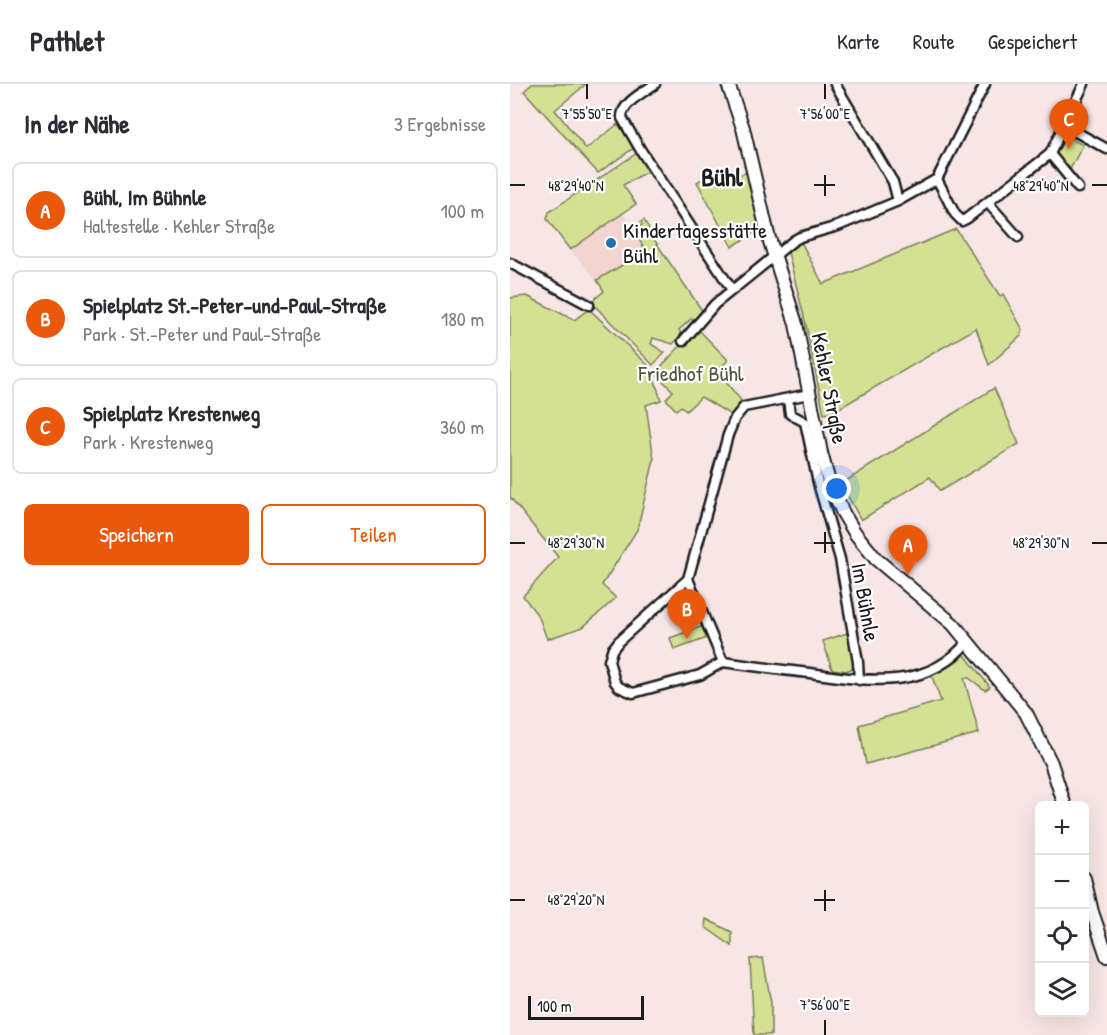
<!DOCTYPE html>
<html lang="de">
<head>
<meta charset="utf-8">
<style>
  body { margin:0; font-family:"Patrick Hand",sans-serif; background:#f2f2f3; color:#2b2b33 }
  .controls { position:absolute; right:18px; bottom:18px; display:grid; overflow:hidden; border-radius:9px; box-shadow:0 6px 24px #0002 }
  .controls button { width:54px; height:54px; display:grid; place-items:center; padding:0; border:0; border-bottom:2px solid #e1e1e2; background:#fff; color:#2b2b33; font:30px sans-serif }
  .scale { position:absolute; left:18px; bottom:15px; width:116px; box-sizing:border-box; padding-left:6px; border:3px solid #1c1c1c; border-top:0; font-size:16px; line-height:21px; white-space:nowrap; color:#1c1c1c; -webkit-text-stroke:4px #fff; paint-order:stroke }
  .you { position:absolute; left:327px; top:405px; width:21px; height:21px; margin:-15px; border:4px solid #fff; border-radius:50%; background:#1a73e8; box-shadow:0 0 0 9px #1a73e833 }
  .badge { display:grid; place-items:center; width:39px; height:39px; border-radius:50%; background:#ea580c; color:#fff; font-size:20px; font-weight:700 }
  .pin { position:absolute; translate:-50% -50px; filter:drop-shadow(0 2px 3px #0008) }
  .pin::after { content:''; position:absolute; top:32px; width:21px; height:18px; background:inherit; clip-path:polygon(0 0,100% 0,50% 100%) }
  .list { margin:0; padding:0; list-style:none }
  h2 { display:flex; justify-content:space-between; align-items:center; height:78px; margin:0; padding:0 24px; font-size:26px }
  h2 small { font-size:20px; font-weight:400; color:#7c7c81 }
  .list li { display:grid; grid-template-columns:39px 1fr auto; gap:18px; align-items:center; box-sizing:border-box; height:96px; margin:0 12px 12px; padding:0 12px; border:2px solid #e1e1e2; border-radius:9px }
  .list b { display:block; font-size:22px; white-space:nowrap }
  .list p { margin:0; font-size:20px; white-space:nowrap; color:#7c7c81 }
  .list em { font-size:20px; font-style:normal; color:#7c7c81 }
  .actions { display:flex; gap:12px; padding:18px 24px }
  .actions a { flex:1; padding:14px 0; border:2px solid #ea580c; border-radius:9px; text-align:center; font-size:21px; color:#ea580c }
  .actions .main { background:#ea580c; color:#fff }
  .icon { flex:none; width:33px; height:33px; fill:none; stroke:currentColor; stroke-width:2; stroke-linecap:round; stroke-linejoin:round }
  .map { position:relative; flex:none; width:597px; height:951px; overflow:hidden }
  header { display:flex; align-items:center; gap:36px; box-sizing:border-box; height:84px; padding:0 30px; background:#fff; border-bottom:2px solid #e1e1e2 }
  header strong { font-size:28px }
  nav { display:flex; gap:33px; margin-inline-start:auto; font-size:21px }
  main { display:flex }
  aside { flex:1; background:#fff }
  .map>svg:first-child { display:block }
  .built { fill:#f2d4d1 }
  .green { fill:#d4e194; stroke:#787e58; stroke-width:1.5 }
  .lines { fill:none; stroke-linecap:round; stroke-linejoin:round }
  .street-casing { stroke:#1c1c1c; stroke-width:13 }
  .primary-casing { stroke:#1c1c1c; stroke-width:16 }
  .street { stroke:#fff; stroke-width:8 }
  .primary { stroke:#fff; stroke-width:12 }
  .ticks { fill:none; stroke:#1c1c1c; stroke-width:2 }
  .poi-dot { fill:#1f6fb2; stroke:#fff; stroke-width:2 }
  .labels { text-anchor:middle; stroke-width:4.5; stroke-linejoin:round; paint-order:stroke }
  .poi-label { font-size:22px; fill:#1c1c1c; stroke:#fff; text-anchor:start }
  .park-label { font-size:22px; fill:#535740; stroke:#fff }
  .street-label { font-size:22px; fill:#1c1c1c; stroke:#fff }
  .quarter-label { font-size:26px; font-weight:bold; fill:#1c1c1c; stroke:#fff }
  .ticks-label { font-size:15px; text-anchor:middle; fill:#1c1c1c; stroke:#fff; stroke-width:4.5; stroke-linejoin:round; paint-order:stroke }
</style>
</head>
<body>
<header>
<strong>Pathlet</strong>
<nav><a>Karte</a><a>Route</a><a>Gespeichert</a></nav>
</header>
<main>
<aside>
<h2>In der Nähe<small>3 Ergebnisse</small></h2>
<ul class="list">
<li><span class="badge">A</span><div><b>Bühl, Im Bühnle</b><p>Haltestelle · Kehler Straße</p></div><em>100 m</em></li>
<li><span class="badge">B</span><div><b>Spielplatz St.-Peter-und-Paul-Straße</b><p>Park · St.-Peter und Paul-Straße</p></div><em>180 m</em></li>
<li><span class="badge">C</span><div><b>Spielplatz Krestenweg</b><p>Park · Krestenweg</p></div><em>360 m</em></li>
</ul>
<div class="actions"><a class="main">Speichern</a><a>Teilen</a></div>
</aside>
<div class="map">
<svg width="597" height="951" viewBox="0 0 597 951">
  <rect width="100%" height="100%" fill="#f7e6e4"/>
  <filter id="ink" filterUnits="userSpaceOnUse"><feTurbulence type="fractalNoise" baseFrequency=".0167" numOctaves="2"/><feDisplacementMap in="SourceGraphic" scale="12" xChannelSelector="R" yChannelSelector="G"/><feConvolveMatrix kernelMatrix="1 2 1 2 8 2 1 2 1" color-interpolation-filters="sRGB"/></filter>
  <g filter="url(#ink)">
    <path class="built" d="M113 129 136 167 87 196 60 166Z"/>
    <path class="green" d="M22 0H76L45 26 76 65 108 40 125 63 88 89 14 7Z
      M555 52 573 61 559 87 546 70Z
      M127 69 138 87 113 101 126 120 60 166 37 135 39 128Z
      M203 88 208 99 237 88 242 102 249 146 222 163 187 98Z
      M134 136 147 160 193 228 184 237 182 234 169 246 172 251 163 260 143 254 141 260 155 269 143 281 81 218 94 207 87 196 136 167 124 147 132 141 131 138Z
      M446 145 490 212 493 210 513 246 511 252 479 281 466 244 321 329 314 330 296 241 278 168 291 158 313 200Z
      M17 212 64 236 79 225 141 284 151 316 136 321 144 376 127 446 92 501 106 514 73 543 37 555 29 533 13 512 48 473 0 413V214Z
      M187 244 218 276 207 287 233 319 221 331 191 313 176 327 171 322 166 326 156 315 163 307 145 289Z
      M484 304 509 360 430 407 420 393 351 436 331 400Z
      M193 542 197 554 164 566 160 554Z
      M340 548 343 584 336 587 322 585 313 557Z
      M455 571 480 603 475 606 459 594H454L469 649 356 680 349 641 431 617 421 590 445 578Z
      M196 835 222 848V862L195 843Z
      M253 874 261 919V951H244L240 875Z"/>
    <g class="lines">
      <defs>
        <path id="street" d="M145 0C134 8 111 19 112 34L130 65 222 206
          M325 0 383 98 388 117
          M555 42 597 65
          M540 70 568 104
          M427 95 445 130 452 137 456 135 540 70 574 0
          M478 119 508 153
          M0 179 79 221
          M173 257 205 220 283 157 290 153 328 142 388 117 427 95 475 0
          M299 310 234 323 225 334 218 351 178 495 213 578C242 582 271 586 300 589 357 597 417 608 458 557
          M278 315 280 330 295 338 308 399 330 475 348 578 349 596
          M178 495 109 557 102 566 99 577 105 598 109 603 123 609 190 591 213 578"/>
        <path id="primary" d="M218 0 233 44 258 151 286 240 311 369 319 398 333 429 345 449 366 475 443 540 516 629 541 679 555 722
          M574 794 582 828 597 872"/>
      </defs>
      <use href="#street" class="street-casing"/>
      <use href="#primary" class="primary-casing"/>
      <use href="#street" class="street"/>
      <use href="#primary" class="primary"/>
    </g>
  </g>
  <path class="ticks" d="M77 0V15M315 0V15M315 91V112M0 101H15M304 101H325M582 101H597M315 448V469M0 459H15M304 459H325M582 459H597M315 806V827M0 816H15M304 816H325M315 936V951"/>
  <circle class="poi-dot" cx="101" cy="159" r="6"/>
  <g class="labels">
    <g class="poi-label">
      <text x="113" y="154">Kindertagesstätte<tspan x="113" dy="25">Bühl</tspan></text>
    </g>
    <g class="park-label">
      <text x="181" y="297">Friedhof Bühl</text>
    </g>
    <g class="street-label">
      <text transform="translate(320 304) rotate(79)" y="8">Kehler Straße</text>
      <text transform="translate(356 518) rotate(80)" y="8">Im Bühnle</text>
    </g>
    <g class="quarter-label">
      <text x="212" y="102">Bühl</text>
    </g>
  </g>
  <g class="ticks-label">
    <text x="77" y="35">7°55'50"E</text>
    <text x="315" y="35">7°56'00"E</text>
    <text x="66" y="107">48°29'40"N</text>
    <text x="531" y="107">48°29'40"N</text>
    <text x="66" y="464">48°29'30"N</text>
    <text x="531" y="464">48°29'30"N</text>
    <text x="66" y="821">48°29'20"N</text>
    <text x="315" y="926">7°56'00"E</text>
  </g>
</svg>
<div class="controls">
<button>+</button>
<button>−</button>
<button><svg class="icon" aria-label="locate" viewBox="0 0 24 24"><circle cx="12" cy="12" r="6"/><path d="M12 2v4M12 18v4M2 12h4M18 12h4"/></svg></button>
<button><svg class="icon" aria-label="layers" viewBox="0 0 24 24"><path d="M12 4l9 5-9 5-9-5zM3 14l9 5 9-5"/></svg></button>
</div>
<div class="scale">100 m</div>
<div class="you"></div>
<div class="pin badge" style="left:398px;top:491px">A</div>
<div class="pin badge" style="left:177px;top:555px">B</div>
<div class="pin badge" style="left:559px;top:65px">C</div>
</div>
</main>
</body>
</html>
